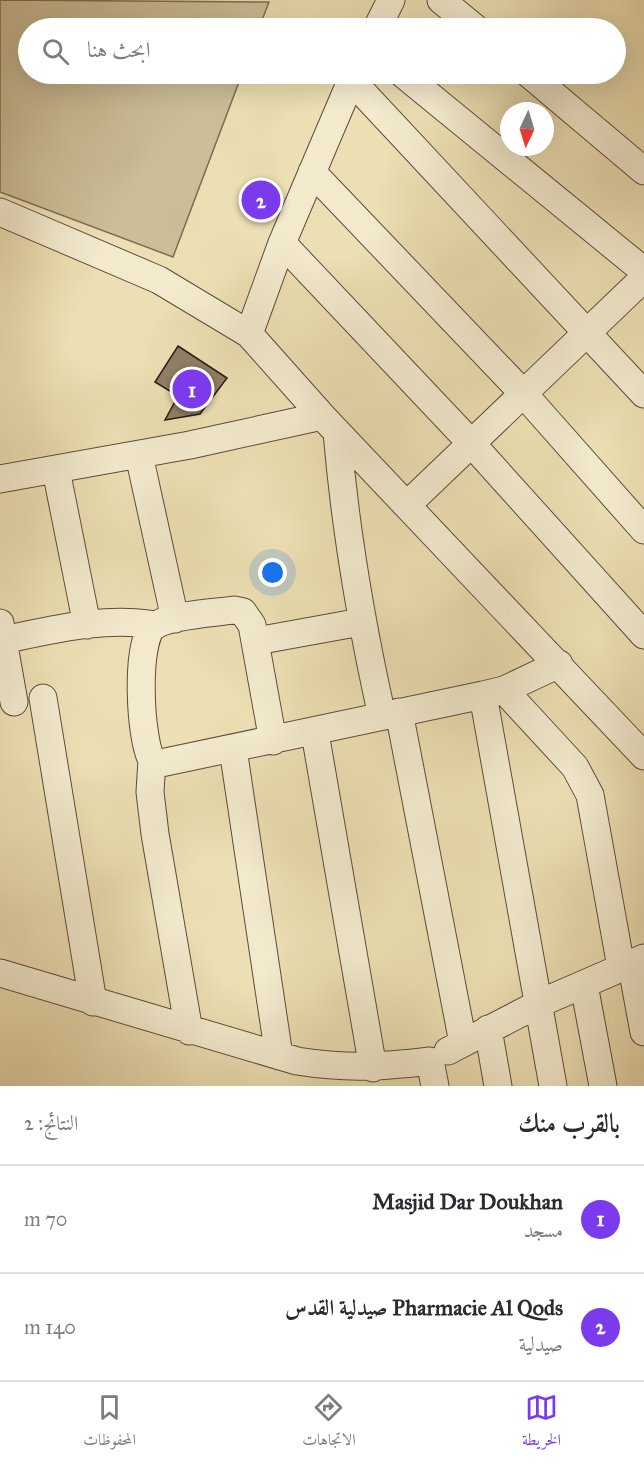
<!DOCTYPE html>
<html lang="ar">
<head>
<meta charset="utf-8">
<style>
  body { margin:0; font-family:"IM FELL Great Primer",Amiri,serif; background:#f2f2f3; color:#2b2b33; direction:rtl }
  .compass { position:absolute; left:500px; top:102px; width:54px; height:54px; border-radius:50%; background:#fff; box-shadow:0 6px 24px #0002; rotate:184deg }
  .you { position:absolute; left:273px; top:573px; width:21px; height:21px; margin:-15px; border:4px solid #fff; border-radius:50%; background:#1a73e8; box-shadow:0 0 0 9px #1a73e833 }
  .badge { display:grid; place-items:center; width:39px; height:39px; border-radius:50%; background:#7c3aed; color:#fff; font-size:20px; font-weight:700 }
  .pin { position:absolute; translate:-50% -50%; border:3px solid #fff; box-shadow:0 2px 6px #0006 }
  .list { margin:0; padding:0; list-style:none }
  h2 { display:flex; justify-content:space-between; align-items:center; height:78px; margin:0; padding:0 24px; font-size:26px }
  h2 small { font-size:20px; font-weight:400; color:#7c7c81 }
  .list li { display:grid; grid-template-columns:39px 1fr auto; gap:18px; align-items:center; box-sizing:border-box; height:108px; padding:0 24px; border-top:2px solid #e1e1e2 }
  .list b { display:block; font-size:22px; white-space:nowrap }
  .list p { margin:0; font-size:20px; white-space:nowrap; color:#7c7c81 }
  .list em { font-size:20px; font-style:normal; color:#7c7c81 }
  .icon { flex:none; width:33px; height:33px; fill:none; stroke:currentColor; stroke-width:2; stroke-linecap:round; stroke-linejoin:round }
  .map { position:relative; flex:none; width:644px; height:1086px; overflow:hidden; direction:ltr }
  .search { position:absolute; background:#fff; box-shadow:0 6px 24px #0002; left:18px; right:18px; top:18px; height:66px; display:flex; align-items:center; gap:15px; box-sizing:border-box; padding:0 21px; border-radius:33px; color:#7c7c81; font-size:22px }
  .sheet { height:294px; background:#fff }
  nav { display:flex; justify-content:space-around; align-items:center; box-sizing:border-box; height:84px; border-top:2px solid #e1e1e2; background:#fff; font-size:16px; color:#7c7c81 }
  nav a { display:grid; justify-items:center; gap:3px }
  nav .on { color:#7c3aed }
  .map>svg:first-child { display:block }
  .green { fill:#ccbe98; stroke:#7c6c55; stroke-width:1.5 }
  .building { fill:#908066; stroke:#2d1a12; stroke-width:1.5 }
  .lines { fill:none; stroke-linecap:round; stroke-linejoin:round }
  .minor-casing { stroke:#5d4b3a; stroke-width:29 }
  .minor { stroke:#f3eace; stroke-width:27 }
</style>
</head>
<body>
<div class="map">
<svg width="644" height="1086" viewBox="0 0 644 1086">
  <rect width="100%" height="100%" fill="#ecdfb3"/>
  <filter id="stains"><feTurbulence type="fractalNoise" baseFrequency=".00333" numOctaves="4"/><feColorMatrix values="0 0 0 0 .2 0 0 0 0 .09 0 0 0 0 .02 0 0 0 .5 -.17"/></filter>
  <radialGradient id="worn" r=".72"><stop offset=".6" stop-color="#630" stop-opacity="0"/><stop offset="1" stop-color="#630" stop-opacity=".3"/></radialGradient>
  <path class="green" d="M0 0 269 2 259 28H28V74H242L173 257 0 192Z"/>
  <path class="building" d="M178 346 227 378 200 414 165 420 178 396 155 382Z"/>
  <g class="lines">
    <defs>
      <path id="minor" d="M441 0 475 28
        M377 28 391 0
        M403 74 644 271
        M529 74 644 171
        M351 80 644 394
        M312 172 522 392 644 530
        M0 212 159 280 249 334 322 416 190 445 0 479
        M282 243 471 443 644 635
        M249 334 282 243 354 74
        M322 416 644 756
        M337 432C345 528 361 622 382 716
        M139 455 175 619
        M56 470 87 625
        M408 504 644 278
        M0 623 14 702
        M3 640C52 630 105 616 155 625
        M256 641 361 622
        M504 690 575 767 590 795 621 967
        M483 695 553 1086
        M43 698 93 1002
        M399 712 463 1043
        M315 733 373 1068
        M273 741 252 625 243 612 234 610C214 613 167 615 153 627 135 643 140 741 152 760L161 763 483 695 504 690 559 664
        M233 749 279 1056
        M152 760 150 792 155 834 189 1031
        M631 962 644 1032
        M0 973 297 1061C347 1069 380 1067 430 1061L435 1086
        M584 985 603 1086
        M488 1029 498 1086
        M448 1051 538 1004 644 958"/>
    </defs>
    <use href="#minor" class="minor-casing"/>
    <use href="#minor" class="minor"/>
  </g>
  <rect width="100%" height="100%" filter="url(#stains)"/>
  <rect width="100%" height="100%" fill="url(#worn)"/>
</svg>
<svg class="compass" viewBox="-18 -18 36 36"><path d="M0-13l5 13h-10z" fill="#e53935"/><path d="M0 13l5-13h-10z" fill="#7c7c81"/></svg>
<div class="you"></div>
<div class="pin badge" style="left:192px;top:389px">1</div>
<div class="pin badge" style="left:261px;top:200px">2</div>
<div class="search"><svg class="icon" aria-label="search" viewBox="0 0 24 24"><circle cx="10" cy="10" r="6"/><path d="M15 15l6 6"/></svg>ابحث هنا</div>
</div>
<section class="sheet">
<h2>بالقرب منك<small>النتائج: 2</small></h2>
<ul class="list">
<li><span class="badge">1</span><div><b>Masjid Dar Doukhan</b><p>مسجد</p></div><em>70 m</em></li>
<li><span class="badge">2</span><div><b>Pharmacie Al Qods صيدلية القدس</b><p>صيدلية</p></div><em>140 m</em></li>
</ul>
</section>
<nav>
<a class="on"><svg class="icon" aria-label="map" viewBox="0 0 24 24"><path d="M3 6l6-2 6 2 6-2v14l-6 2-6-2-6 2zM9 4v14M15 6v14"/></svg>الخريطة</a>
<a><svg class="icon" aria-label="directions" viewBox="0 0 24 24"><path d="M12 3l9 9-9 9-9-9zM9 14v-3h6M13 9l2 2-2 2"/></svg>الاتجاهات</a>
<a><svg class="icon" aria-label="saved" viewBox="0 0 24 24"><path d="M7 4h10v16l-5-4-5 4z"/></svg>المحفوظات</a>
</nav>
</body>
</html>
